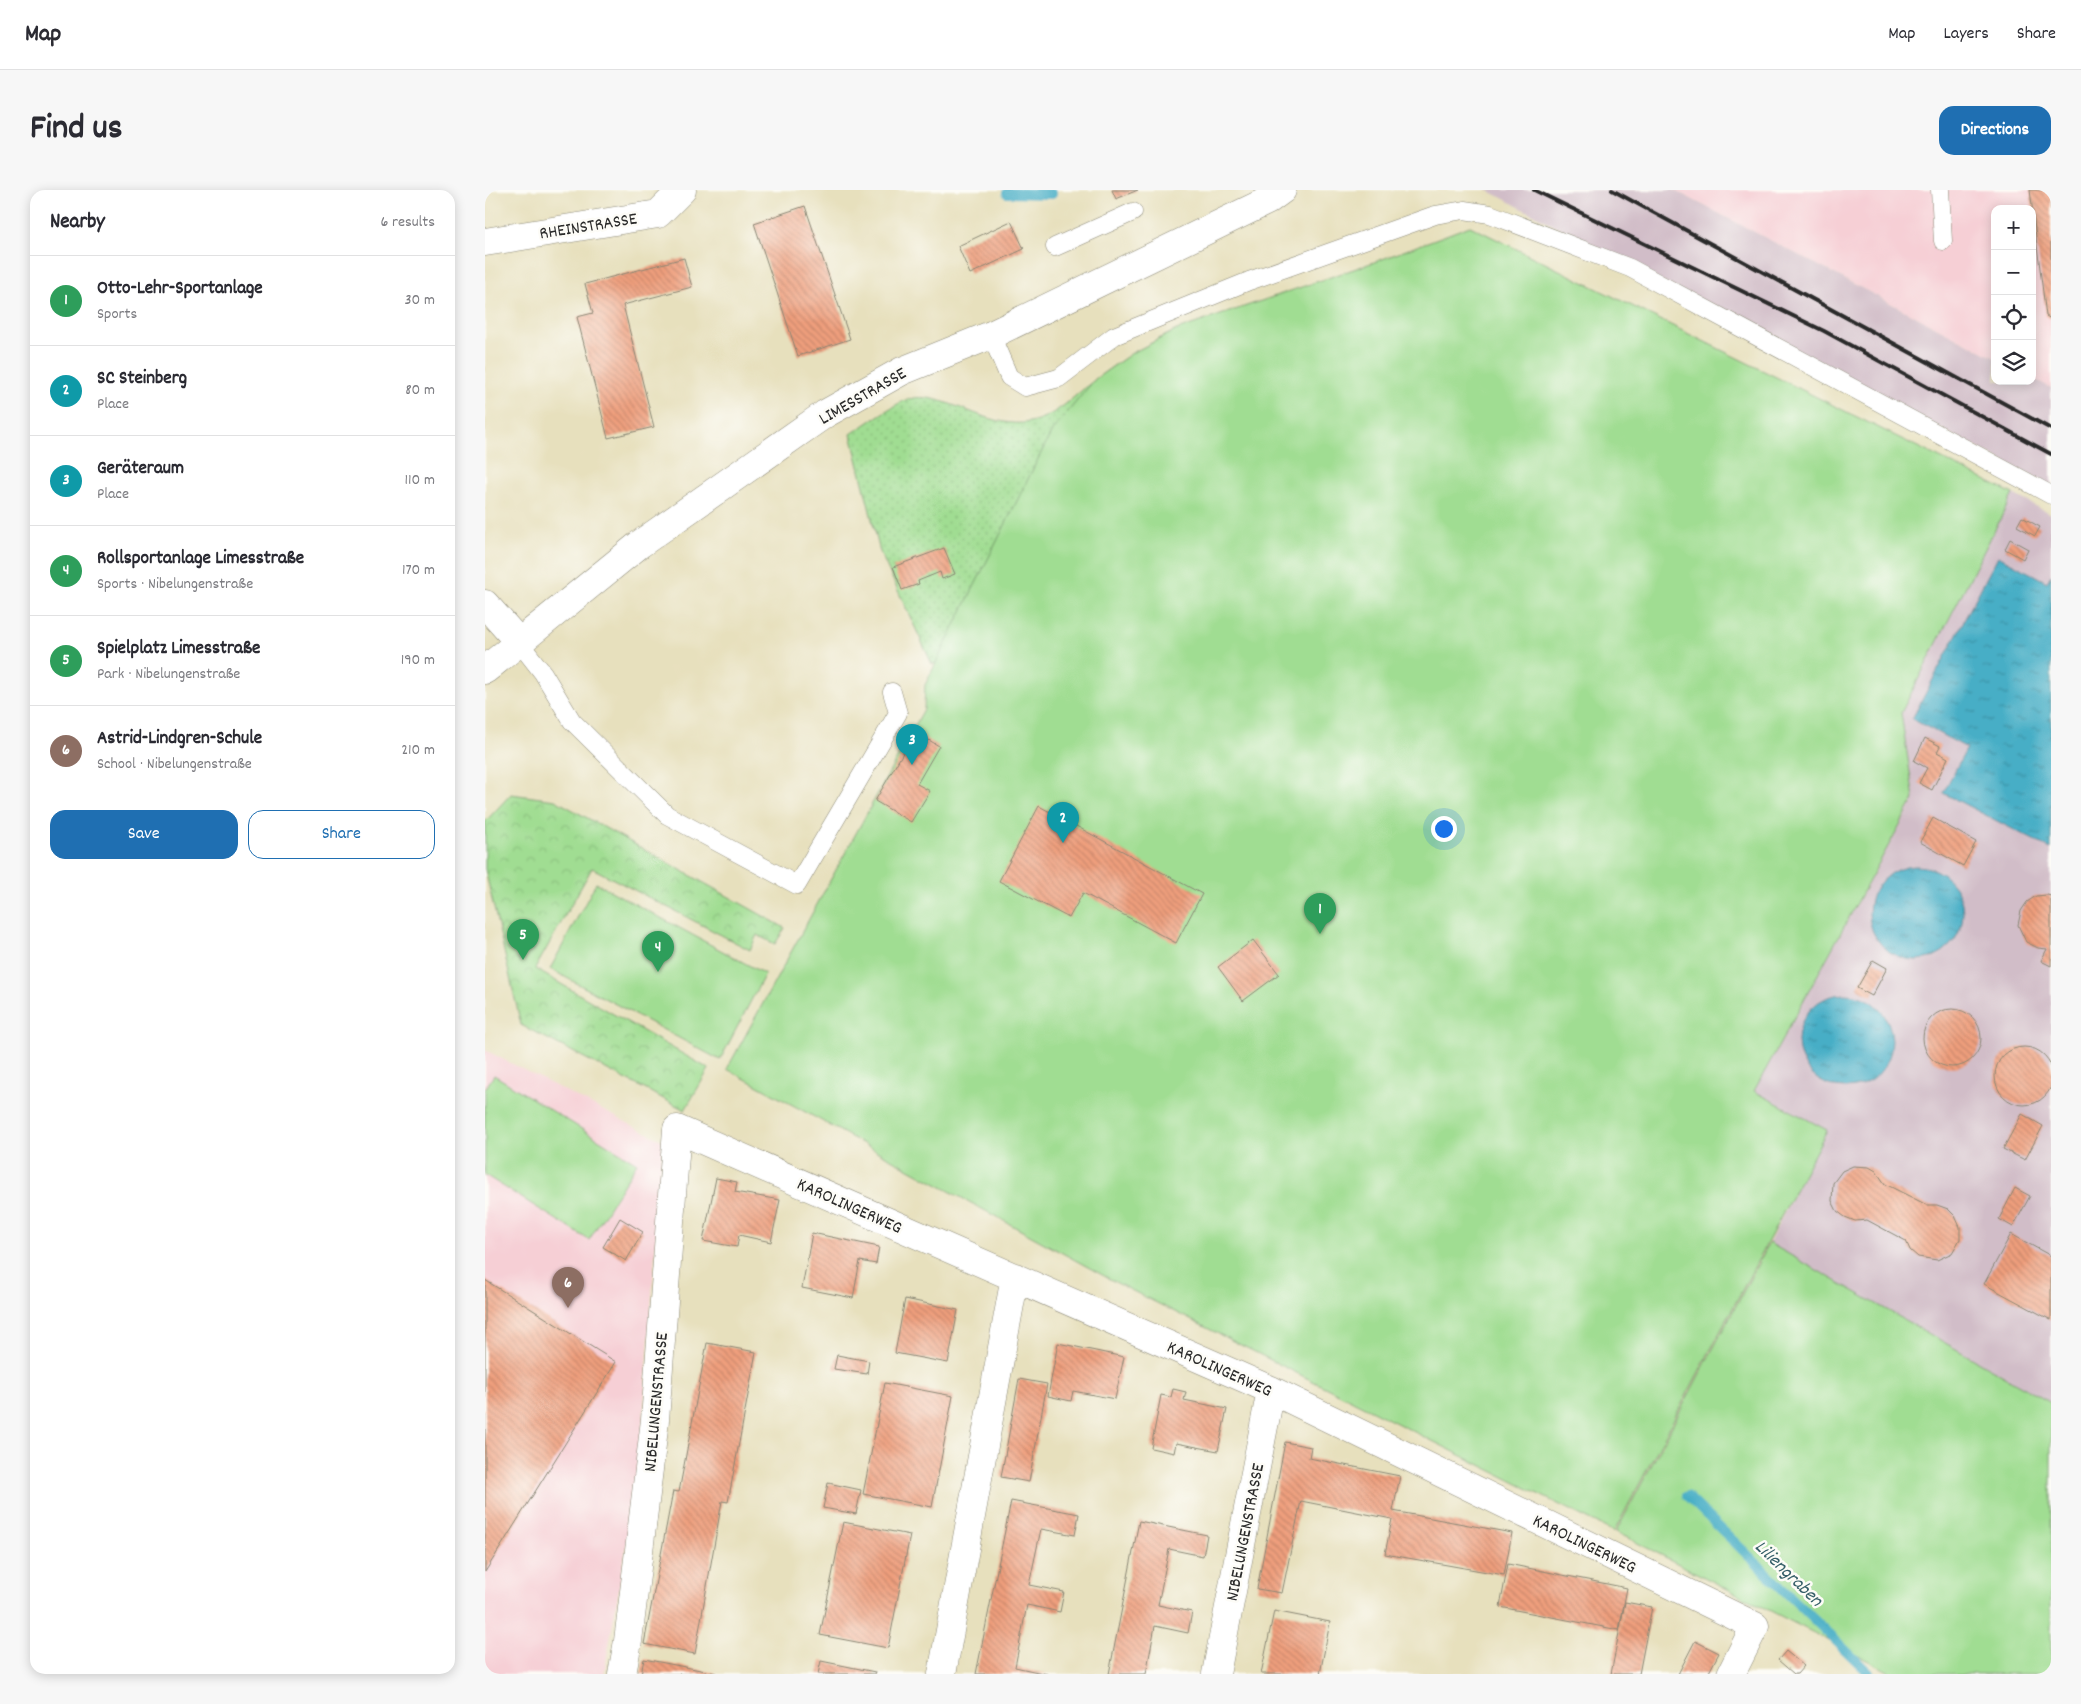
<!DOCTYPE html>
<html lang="en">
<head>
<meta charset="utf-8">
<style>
  body { margin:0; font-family:Dekko,sans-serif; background:#f7f7f7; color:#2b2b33 }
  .controls { position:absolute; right:15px; top:15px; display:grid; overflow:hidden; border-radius:10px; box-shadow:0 2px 12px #0003 }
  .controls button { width:45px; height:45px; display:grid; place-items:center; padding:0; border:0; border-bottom:1px solid #e1e1e2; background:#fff; color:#2b2b33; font:25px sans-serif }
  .you { position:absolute; left:958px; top:638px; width:18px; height:18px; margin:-12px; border:4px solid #fff; border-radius:50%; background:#1a73e8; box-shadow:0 0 0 8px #1a73e833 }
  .badge { display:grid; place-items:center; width:32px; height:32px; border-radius:50%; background:#1f6fb2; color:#fff; font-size:16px; font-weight:700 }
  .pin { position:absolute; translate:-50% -41px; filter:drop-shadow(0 1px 2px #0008) }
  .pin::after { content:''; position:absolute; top:26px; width:18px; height:15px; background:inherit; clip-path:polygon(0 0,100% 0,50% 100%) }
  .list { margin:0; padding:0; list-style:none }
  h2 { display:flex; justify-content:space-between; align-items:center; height:65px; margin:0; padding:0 20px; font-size:21px }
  h2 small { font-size:16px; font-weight:400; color:#7c7c81 }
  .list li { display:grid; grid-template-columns:32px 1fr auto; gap:15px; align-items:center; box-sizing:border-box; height:90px; padding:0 20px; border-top:1px solid #e1e1e2 }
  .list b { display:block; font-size:19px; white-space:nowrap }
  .list p { margin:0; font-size:16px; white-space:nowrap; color:#7c7c81 }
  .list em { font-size:16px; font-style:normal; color:#7c7c81 }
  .actions { display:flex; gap:10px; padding:15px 20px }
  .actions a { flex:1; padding:11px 0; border:1px solid #1f6fb2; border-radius:15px; text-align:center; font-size:18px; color:#1f6fb2 }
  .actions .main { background:#1f6fb2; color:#fff }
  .icon { flex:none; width:28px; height:28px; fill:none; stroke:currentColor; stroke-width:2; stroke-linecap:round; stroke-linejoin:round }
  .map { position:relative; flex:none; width:1566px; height:1484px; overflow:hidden; border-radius:15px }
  header { display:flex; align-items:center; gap:30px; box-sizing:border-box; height:70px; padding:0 25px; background:#fff; border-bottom:1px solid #e1e1e2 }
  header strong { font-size:24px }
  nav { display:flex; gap:28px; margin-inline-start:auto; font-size:18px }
  .intro { display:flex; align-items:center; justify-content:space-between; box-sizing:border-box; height:120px; padding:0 30px }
  h1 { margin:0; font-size:35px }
  .button { padding:12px 22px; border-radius:15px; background:#1f6fb2; color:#fff; font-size:18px; font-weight:700 }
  main { display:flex; gap:30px; padding:0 30px }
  aside { flex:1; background:#fff; border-radius:15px; box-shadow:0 2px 12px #0003 }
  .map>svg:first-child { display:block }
  .built { fill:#f6cfd5 }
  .industrial { fill:#d1bdc8 }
  .grass { fill:url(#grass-dots); stroke:#66845e }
  .park { fill:url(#park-crowns); stroke:#66845e }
  .pitch { fill:#a0dd92; stroke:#66845e }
  .water { fill:url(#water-ripples); stroke:#396c78 }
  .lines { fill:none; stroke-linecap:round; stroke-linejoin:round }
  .stream { stroke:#47aec6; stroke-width:10 }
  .building { fill:url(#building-back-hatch) }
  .service-casing { stroke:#898674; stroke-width:19 }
  .minor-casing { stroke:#898674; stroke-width:29 }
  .service { stroke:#fff; stroke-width:18 }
  .minor { stroke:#fff; stroke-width:28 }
  .rail { stroke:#2b2b2b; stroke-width:4 }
  .labels { text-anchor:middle; stroke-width:5; stroke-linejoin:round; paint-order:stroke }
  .street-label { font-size:18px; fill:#2b2b2b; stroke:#fdfcf7 }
  .water-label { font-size:19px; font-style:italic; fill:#365f69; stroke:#fdfcf7 }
</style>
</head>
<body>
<header>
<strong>Map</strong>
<nav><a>Map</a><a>Layers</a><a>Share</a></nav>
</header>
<div class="intro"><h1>Find us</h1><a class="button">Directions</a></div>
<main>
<aside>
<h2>Nearby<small>6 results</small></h2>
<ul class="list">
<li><span class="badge" style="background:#2e9e5b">1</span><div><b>Otto-Lehr-Sportanlage</b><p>Sports</p></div><em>30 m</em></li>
<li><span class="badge" style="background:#0f9aa8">2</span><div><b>SC Steinberg</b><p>Place</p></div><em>80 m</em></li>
<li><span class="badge" style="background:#0f9aa8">3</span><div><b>Geräteraum</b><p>Place</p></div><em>110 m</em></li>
<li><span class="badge" style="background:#2e9e5b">4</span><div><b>Rollsportanlage Limesstraße</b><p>Sports · Nibelungenstraße</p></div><em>170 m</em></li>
<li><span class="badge" style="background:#2e9e5b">5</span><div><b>Spielplatz Limesstraße</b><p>Park · Nibelungenstraße</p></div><em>190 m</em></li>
<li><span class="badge" style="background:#8d6e63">6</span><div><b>Astrid-Lindgren-Schule</b><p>School · Nibelungenstraße</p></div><em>210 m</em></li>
</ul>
<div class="actions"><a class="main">Save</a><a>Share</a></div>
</aside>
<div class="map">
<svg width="1566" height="1484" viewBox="0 0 1566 1484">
  <defs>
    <pattern id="grass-dots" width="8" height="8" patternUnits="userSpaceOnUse" patternTransform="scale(1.25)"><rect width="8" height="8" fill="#a0dd92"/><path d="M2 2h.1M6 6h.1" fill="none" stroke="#8abe7e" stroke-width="1.8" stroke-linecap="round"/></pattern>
    <pattern id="park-crowns" width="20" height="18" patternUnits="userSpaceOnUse" patternTransform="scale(1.25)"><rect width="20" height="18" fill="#a0dd92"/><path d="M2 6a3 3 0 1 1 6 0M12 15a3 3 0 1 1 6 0" fill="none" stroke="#8abe7e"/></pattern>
    <pattern id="water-ripples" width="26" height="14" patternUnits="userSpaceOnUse" patternTransform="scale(1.25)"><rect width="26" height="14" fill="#47aec6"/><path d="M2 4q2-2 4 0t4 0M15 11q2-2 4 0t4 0" fill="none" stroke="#3b8ea1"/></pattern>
    <pattern id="building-back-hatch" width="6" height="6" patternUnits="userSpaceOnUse" patternTransform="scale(1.25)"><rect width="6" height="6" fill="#ef9f7d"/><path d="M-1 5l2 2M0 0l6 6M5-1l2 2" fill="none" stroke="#c28267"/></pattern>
  </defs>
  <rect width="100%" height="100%" fill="#fdfcf7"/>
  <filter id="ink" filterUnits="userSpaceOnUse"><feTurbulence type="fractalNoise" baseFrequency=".02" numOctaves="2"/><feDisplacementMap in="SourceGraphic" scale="10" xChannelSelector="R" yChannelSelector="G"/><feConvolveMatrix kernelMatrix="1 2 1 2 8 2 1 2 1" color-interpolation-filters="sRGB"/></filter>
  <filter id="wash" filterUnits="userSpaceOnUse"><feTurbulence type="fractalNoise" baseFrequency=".0096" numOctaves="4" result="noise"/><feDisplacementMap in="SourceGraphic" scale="20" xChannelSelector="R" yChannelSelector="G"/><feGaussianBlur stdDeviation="1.12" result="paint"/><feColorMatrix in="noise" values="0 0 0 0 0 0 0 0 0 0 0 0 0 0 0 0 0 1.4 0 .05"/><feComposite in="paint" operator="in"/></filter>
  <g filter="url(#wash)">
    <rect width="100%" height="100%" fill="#e7e0bd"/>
    <path class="built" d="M1189 0H1566V198L1547 188V19H1510V168Z
      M0 860 178 951 154 1285 119 1484H0Z"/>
    <path class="industrial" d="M1002 0H1189L1510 168V191H1547V188L1566 198V297Z
      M1528 304 1566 324V1213L1284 1053 1341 940 1269 901 1429 610 1415 523Z"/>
    <path class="grass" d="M692 140 545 457 447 474 395 362 366 244C378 236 412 212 424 209 456 199 505 241 545 232 573 226 589 205 611 189 636 169 663 154 692 140Z"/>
    <path class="park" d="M26 604 70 610 300 738 290 754 272 745 265 760 107 678 50 779 224 879 200 920 36 835 0 679V632Z"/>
    <path class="pitch" d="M985 36 1528 304 1416 523 1429 609 1269 901 1342 940 1129 1342 632 1093 242 879 439 519 440 495 567 241 610 189 647 163 692 140 892 71Z
      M111 693 280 784 235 870 65 779Z
      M9 885 152 973 104 1050 0 985V899Z
      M1284 1053 1566 1213V1484H1409L1131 1342Z"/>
    <path class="water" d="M1513 366 1562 392 1566 385V659L1458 603 1482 558 1427 529Z
      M1384 723a47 47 0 1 1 94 0a47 47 0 1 1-94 0Z
      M1313 851a47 47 0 1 1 94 0a47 47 0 1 1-94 0Z"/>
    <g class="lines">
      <path class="stream" d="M522 3 567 4
        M1202 1306 1385 1484"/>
    </g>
    <g id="blocks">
      <path class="building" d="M627 0H653L631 9Z
        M1545 0H1566V129L1561 126Z
        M320 16 365 149 313 166 269 33Z
        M526 31 539 59 485 84 473 56Z
        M199 68 207 97 138 115 169 237 123 248 92 127 108 123 100 94Z
        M1537 327 1555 337 1550 346 1532 336Z
        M1525 349 1543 359 1538 369 1520 359Z
        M459 358 470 384 457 389 455 382 433 391 434 394 417 400 408 377Z
        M430 542 454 556 432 594 445 601 426 632 390 611Z
        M1440 548 1455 556 1452 562 1463 568 1447 600 1434 593 1442 578 1429 571Z
        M554 616 717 704 691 753 598 703 584 728 514 691Z
        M1448 628 1491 652 1478 676 1435 652Z
        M1562 705 1566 706V776L1556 771 1562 759 1553 758 1541 752 1533 735 1536 721 1542 712 1551 706Z
        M768 750 794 784 758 811 733 777Z
        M1388 770 1402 778 1387 806 1372 798Z
        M1438 848a29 29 0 1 1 58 0a29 29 0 1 1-58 0Z
        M1510 886a29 29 0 1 1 58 0a29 29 0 1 1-58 0Z
        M1537 924 1558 936 1540 970 1518 959Z
        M1368 976 1384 977 1391 981 1400 994 1442 1015H1452L1463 1019 1470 1026 1475 1037V1049L1467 1063 1452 1070 1433 1067 1425 1060 1421 1051 1382 1030 1370 1031 1360 1027 1352 1021 1347 1011 1348 993 1357 981Z
        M231 988 252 992 250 1002 295 1010 286 1052 254 1045 252 1057 218 1051Z
        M1530 998 1545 1006 1528 1037 1514 1029Z
        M135 1028 158 1042 141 1071 118 1057Z
        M327 1043 394 1057 391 1074 375 1071 368 1108 317 1098Z
        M1526 1044 1566 1066V1130L1499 1094Z
        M0 1090 131 1172 0 1382Z
        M420 1109 473 1120 463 1173 410 1163Z
        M222 1153 271 1162 243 1312 237 1311 210 1464 159 1454 188 1301 194 1302Z
        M573 1153 639 1167 630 1209 588 1201 586 1211 563 1206Z
        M352 1165 384 1171 382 1184 349 1179Z
        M534 1189 562 1194 544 1292 516 1287Z
        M400 1193 468 1206 447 1317 378 1304Z
        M688 1199 701 1202 699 1210 742 1219 733 1261 691 1253 689 1263 666 1258 676 1205 686 1207Z
        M800 1252 826 1257 824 1268 915 1286 908 1321 1027 1343 1019 1385 900 1364 907 1329 816 1311 797 1403 772 1399Z
        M343 1293 376 1300 371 1324 338 1318Z
        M526 1311 594 1324 590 1345 556 1339 544 1395 579 1402 575 1422 542 1415 530 1477 562 1484H491Z
        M654 1331 722 1345 718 1366 684 1359 673 1415 707 1422 703 1443 670 1436 661 1484H624Z
        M358 1332 425 1345 403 1458 335 1445Z
        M1023 1374 1142 1398 1134 1440 1015 1417Z
        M1140 1412 1167 1417 1154 1484H1126Z
        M789 1421 845 1432 835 1484H776Z
        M1210 1451 1234 1463 1223 1484H1193Z
        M1301 1461 1319 1476 1312 1484H1309L1293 1470Z
        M159 1469 231 1483V1484H156Z
        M336 1471 390 1482 389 1484H333Z"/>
    </g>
  </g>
  <g filter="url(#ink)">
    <use href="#blocks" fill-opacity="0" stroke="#898674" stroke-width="1"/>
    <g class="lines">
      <defs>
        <path id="service" d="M1455 0 1458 51
          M570 57 648 22
          M506 145 524 187 540 197 574 188 629 146 764 91 950 25 979 20 1005 24 1145 78 1566 305
          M33 451 58 483 87 531 182 625 312 695 413 523 407 502"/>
        <path id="minor" d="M0 52 173 24 197 0
          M0 414 33 451
          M0 480 155 354 340 224 417 181 506 145 782 11 797 0
          M137 1484 143 1451 170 1230 192 939 786 1200 1270 1436 1246 1484
          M457 1484 530 1087
          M731 1484 786 1200"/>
      </defs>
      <use href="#service" class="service-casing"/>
      <use href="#minor" class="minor-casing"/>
      <use href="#service" class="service"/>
      <use href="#minor" class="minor"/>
      <path class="rail" d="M1049 0 1339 141 1566 264
        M1127 0 1566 239"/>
    </g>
  </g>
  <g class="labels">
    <g class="street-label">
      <text transform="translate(103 35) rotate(-9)" y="6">RHEINSTRASSE</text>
      <text transform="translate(377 205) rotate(-30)" y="6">LIMESSTRASSE</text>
      <text transform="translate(365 1015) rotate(24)" y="6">KAROLINGERWEG</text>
      <text transform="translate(735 1178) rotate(24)" y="6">KAROLINGERWEG</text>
      <text transform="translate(170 1212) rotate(-85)" y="6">NIBELUNGENSTRASSE</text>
      <text transform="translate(759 1342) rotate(-79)" y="6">NIBELUNGENSTRASSE</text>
      <text transform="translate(1100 1353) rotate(26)" y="6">KAROLINGERWEG</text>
    </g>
    <g class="water-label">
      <text transform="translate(1305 1382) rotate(44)" y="7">Liliengraben</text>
    </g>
  </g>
</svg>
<div class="controls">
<button>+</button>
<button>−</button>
<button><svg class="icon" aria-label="locate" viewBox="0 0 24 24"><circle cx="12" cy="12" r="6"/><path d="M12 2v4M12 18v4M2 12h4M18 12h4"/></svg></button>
<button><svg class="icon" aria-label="layers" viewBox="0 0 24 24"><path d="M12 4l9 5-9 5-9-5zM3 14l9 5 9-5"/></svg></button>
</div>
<div class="you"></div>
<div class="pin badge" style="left:835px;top:744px;background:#2e9e5b">1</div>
<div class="pin badge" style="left:578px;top:653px;background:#0f9aa8">2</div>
<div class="pin badge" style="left:427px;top:575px;background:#0f9aa8">3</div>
<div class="pin badge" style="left:173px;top:782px;background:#2e9e5b">4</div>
<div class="pin badge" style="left:38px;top:770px;background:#2e9e5b">5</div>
<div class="pin badge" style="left:83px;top:1118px;background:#8d6e63">6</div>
</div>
</main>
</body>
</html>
